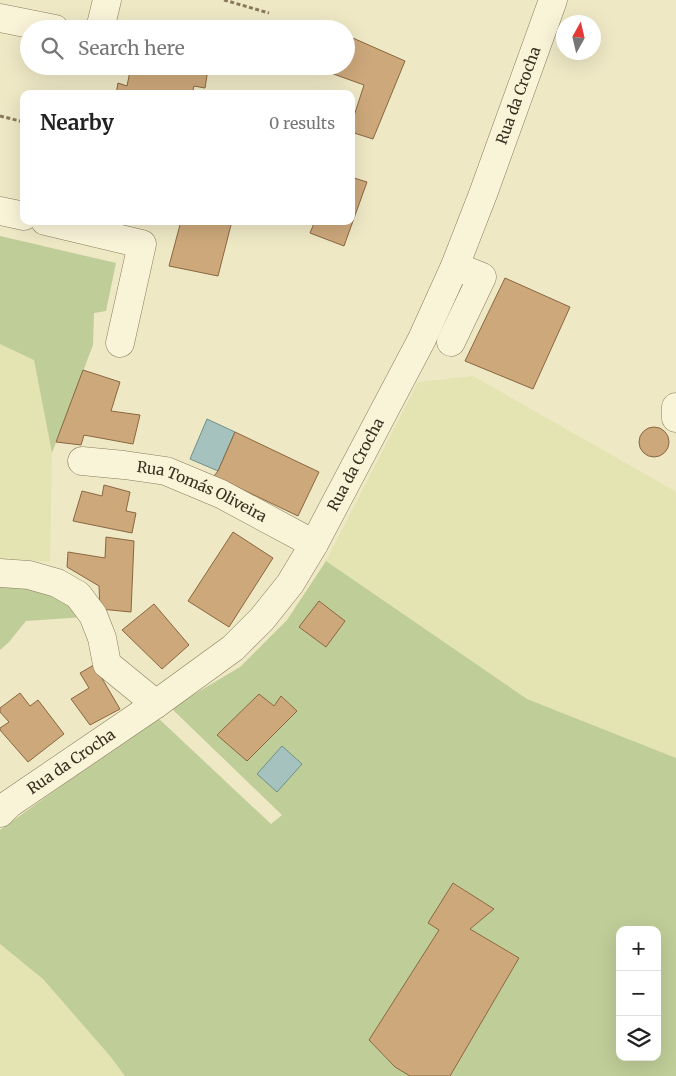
<!DOCTYPE html>
<html lang="en">
<head>
<meta charset="utf-8">
<style>
  body { margin:0; font-family:Merriweather,serif; background:#f2f2f2; color:#222 }
  .controls { position:absolute; right:15px; bottom:15px; display:grid; overflow:hidden; border-radius:10px; box-shadow:0 5px 20px #0002 }
  .controls button { width:45px; height:45px; display:grid; place-items:center; padding:0; border:0; border-bottom:1px solid #e0e0e0; background:#fff; color:#222; font:25px sans-serif }
  .compass { position:absolute; left:556px; top:15px; width:45px; height:45px; border-radius:50%; background:#fff; box-shadow:0 5px 20px #0002; rotate:8deg }
  .list { margin:0; padding:0; list-style:none }
  h2 { display:flex; justify-content:space-between; align-items:center; height:65px; margin:0; padding:0 20px; font-size:21px }
  h2 small { font-size:16px; font-weight:400; color:#767676 }
  .icon { flex:none; width:28px; height:28px; fill:none; stroke:currentColor; stroke-width:2; stroke-linecap:round; stroke-linejoin:round }
  .map { position:relative; flex:none; width:676px; height:1076px; overflow:hidden }
  .search { position:absolute; background:#fff; box-shadow:0 5px 20px #0002; left:20px; top:20px; width:335px; height:55px; display:flex; align-items:center; gap:12px; box-sizing:border-box; padding:0 18px; border-radius:28px; color:#767676; font-size:19px }
  .panel { position:absolute; background:#fff; box-shadow:0 5px 20px #0002; left:20px; top:90px; width:335px; height:135px; border-radius:10px }
  .map>svg:first-child { display:block }
  .farmland { fill:#e4e3b2 }
  .green { fill:#bfcd98; fill-rule:evenodd }
  .water { fill:#a6c2be; stroke:#6d908c }
  .building { fill:#cda87b; stroke:#896740 }
  .lines { fill:none; stroke-linecap:round; stroke-linejoin:round }
  .minor-casing { stroke:#8a7a5b; stroke-width:29 }
  .path { stroke:#8a7a5b; stroke-width:3; stroke-dasharray:4 2.5; stroke-linecap:butt }
  .minor { stroke:#f9f4d8; stroke-width:28 }
  .labels { text-anchor:middle; stroke-width:4; stroke-linejoin:round; paint-order:stroke }
  .street-label { font-size:15px; fill:#3a2f1f; stroke:#f6f1d4 }
</style>
</head>
<body>
<div class="map">
<svg width="676" height="1076" viewBox="0 0 676 1076">
  <rect width="100%" height="100%" fill="#eee8c5"/>
  <path class="farmland" d="M0 344 34 359 52 453 50 562 0 558Z
    M473 376 675 491 676 497V758L527 699 326 561 418 382Z
    M0 944 43 979 110 1056 125 1076H0Z"/>
  <path class="green" d="M0 236 116 263 106 311 94 313 93 345 52 453 34 360 0 344Z
    M326 561 527 699 676 758V1076H450L519 958 470 929 494 909 454 883 428 923 439 930 369 1040 395 1067 410 1076H125L110 1056 43 979 0 944V830L157 717 271 824 282 815 171 708 240 667 287 620ZM620 930H657V1057H620Z
    M0 578 55 590 85 617 26 621 9 642 0 650Z"/>
  <path class="water" d="M207 419 235 432 218 471 190 459Z
    M282 746 302 764 277 792 257 774Z"/>
  <path class="building" d="M346 35 405 61 373 139 351 132V115L354 116 364 85 328 72 329 66H346Z
    M131 66H197L208 69 205 88 194 86 192 94H116L118 83 127 86Z
    M351 177 367 182 344 246 310 233 315 221H351Z
    M181 221H232L218 276 169 266Z
    M505 278 570 307 533 389 465 361Z
    M83 370 120 382 111 411 140 415 133 444 84 435 81 445 56 442Z
    M639 442a15 15 0 1 1 30 0a15 15 0 1 1-30 0Z
    M235 432 319 472 298 516 214 476 218 471Z
    M104 485 130 492 126 511 136 513 132 533 73 521 82 491 102 496Z
    M233 532 273 558 229 627 188 601Z
    M106 537 134 541 131 612 100 609 99 586 67 567 68 552 105 558Z
    M319 601 345 621 326 647 299 627Z
    M154 604 189 645 162 669 122 630Z
    M94 665 120 709 90 725 71 699 89 688 80 673Z
    M20 693 30 706 38 700 64 734 28 762 0 730V728L9 722 0 712V708Z
    M259 694 274 706 281 696 297 711 247 761 217 735Z
    M453 883 494 909 470 929 519 958 450 1076H410L395 1067 369 1040 439 930 428 923Z"/>
  <g class="lines">
    <defs>
      <g id="minor">
        <path d="M0 18 55 29"/>
        <path d="M100 29 107 0"/>
        <path d="M0 211 24 216"/>
        <path d="M45 221 142 244 120 343"/>
        <path d="M451 342 482 277 455 266"/>
        <path d="M676 407V418"/>
        <path id="s1" d="M82 461 124 465 166 471 221 494 314 544"/>
        <path d="M0 573 29 575 57 583 78 595 93 615 102 638 107 664 156 704"/>
        <path id="s2" d="M0 813 9 804 156 704 233 648 262 619 290 584 314 544 422 339 455 266 483 194 553 0"/>
      </g>
    </defs>
    <use href="#minor" class="minor-casing"/>
    <path class="path" d="M224 0 269 13
      M0 116 24 122"/>
    <use href="#minor" class="minor"/>
  </g>
  <g class="labels">
    <g class="street-label">
      <text dy="5" stroke="none"><textPath href="#s2" startOffset="912">Rua da Crocha</textPath></text>
      <text dy="5" stroke="none"><textPath href="#s2" startOffset="508">Rua da Crocha</textPath></text>
      <text dy="5" stroke="none"><textPath href="#s1" startOffset="125">Rua Tomás Oliveira</textPath></text>
      <text dy="5" stroke="none"><textPath href="#s2" startOffset="88">Rua da Crocha</textPath></text>
    </g>
  </g>
</svg>
<div class="controls">
<button>+</button>
<button>−</button>
<button><svg class="icon" aria-label="layers" viewBox="0 0 24 24"><path d="M12 4l9 5-9 5-9-5zM3 14l9 5 9-5"/></svg></button>
</div>
<svg class="compass" viewBox="-18 -18 36 36"><path d="M0-13l5 13h-10z" fill="#e53935"/><path d="M0 13l5-13h-10z" fill="#767676"/></svg>
<div class="search"><svg class="icon" aria-label="search" viewBox="0 0 24 24"><circle cx="10" cy="10" r="6"/><path d="M15 15l6 6"/></svg>Search here</div>
<section class="panel">
<h2>Nearby<small>0 results</small></h2>
<ul class="list">
</ul>
</section>
</div>
</body>
</html>
